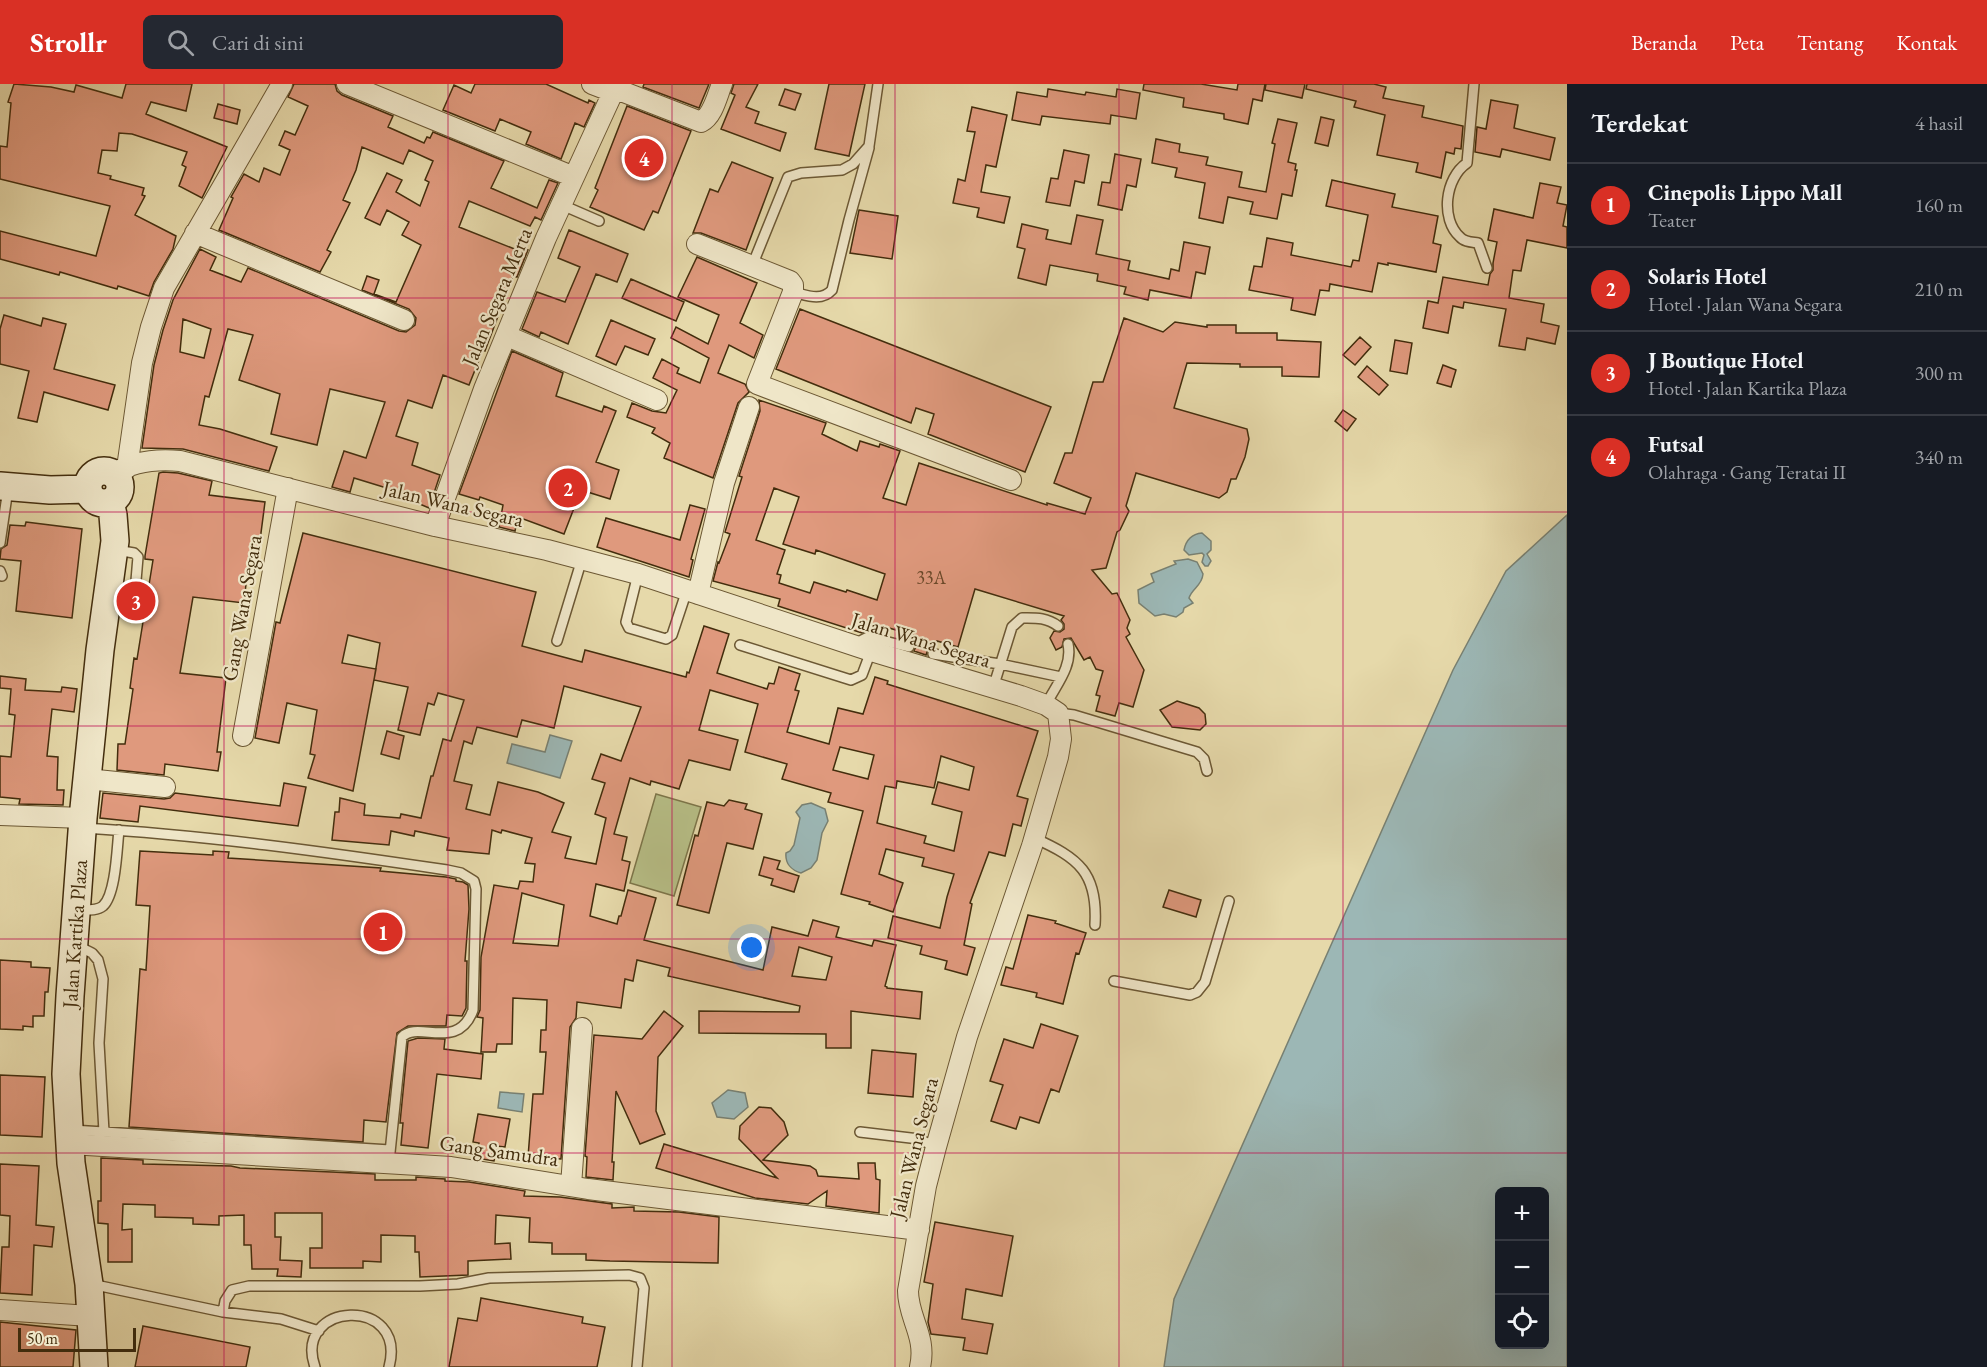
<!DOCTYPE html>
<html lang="id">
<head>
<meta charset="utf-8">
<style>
  body { margin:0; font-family:"EB Garamond",serif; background:#242831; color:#f1f3f6 }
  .controls { position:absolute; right:18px; bottom:18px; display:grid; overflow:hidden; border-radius:9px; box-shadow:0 6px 24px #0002 }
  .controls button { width:54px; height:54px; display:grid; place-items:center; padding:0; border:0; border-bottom:2px solid #363941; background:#171b24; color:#f1f3f6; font:30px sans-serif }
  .scale { position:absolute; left:18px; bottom:15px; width:118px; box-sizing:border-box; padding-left:6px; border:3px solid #432d0d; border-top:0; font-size:16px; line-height:21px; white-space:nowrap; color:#432d0d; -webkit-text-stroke:4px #efe6c8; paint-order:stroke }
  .you { position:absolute; left:752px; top:864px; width:21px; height:21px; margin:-15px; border:4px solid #fff; border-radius:50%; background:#1a73e8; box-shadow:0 0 0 9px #1a73e833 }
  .badge { display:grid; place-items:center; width:39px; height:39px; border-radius:50%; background:#d93025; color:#fff; font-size:20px; font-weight:700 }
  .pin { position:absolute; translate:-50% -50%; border:3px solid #fff; box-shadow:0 2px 6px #0006 }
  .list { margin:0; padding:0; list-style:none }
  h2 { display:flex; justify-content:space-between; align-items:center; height:78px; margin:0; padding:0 24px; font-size:26px }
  h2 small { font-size:20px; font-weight:400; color:#9ea1a6 }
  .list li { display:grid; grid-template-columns:39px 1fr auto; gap:18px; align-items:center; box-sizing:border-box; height:84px; padding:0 24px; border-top:2px solid #363941 }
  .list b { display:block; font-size:22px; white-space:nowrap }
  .list p { margin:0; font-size:20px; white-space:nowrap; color:#9ea1a6 }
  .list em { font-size:20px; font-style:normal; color:#9ea1a6 }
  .icon { flex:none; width:33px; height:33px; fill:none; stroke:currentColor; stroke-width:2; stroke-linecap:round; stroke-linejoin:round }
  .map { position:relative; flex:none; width:1567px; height:1283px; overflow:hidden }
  header { display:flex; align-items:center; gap:36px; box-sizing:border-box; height:84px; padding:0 30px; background:#d93025; color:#fff }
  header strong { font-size:28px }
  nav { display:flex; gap:33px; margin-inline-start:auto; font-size:21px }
  .search { width:420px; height:54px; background:#242831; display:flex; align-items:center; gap:15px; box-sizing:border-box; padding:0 21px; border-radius:9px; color:#9ea1a6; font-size:22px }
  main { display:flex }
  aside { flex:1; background:#171b24 }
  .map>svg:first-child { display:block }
  .green { fill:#b7bf87; stroke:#7d764a; stroke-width:1.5 }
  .water { fill:#9cb7b5; stroke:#788072; stroke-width:1.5; fill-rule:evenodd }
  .building { fill:#df997d; stroke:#432d0d; stroke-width:1.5; fill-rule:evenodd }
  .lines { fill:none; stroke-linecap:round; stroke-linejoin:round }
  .service-casing { stroke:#6c5834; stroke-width:12 }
  .minor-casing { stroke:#6c5834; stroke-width:22 }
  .secondary-casing { stroke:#432d0d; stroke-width:30 }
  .service { stroke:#efe6c8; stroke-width:9 }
  .minor { stroke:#efe6c8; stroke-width:20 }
  .secondary { stroke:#efe6c8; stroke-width:27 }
  .grid { fill:none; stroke:#c2185b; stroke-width:1.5; stroke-opacity:0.55 }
  .labels { text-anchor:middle; stroke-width:4.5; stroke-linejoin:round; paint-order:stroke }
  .number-label { font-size:18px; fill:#6a4829 }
  .street-label { font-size:21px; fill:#432d0d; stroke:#efe6c8 }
</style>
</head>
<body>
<header>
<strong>Strollr</strong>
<div class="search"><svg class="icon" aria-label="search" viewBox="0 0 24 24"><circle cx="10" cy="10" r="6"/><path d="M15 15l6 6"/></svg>Cari di sini</div>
<nav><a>Beranda</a><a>Peta</a><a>Tentang</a><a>Kontak</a></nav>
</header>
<main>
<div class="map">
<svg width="1567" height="1283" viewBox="0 0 1567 1283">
  <rect width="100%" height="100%" fill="#e6d9aa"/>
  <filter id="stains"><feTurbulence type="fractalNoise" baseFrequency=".00333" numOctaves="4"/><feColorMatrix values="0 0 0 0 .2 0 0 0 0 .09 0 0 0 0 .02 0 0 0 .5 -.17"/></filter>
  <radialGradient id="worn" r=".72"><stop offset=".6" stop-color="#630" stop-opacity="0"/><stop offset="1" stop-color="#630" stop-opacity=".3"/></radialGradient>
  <path class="green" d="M656 710 701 723 674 812 630 799Z"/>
  <path class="water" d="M1567 431V1283H1164L1174 1215 1453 586 1506 487ZM1500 1108H1544V1260H1500Z
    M1202 449 1211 457V466L1207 470 1211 477 1208 482H1205L1202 478 1204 471 1202 469 1189 471 1184 466C1186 456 1192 450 1202 449Z
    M1188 475 1197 478 1203 490C1202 502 1192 504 1189 514L1193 519 1184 524 1183 528 1176 533 1164 530 1155 532 1139 519 1138 506 1154 498 1151 490 1176 480 1174 477Z
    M550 651 572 657 560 694 507 679 512 660 545 668Z
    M811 719 825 725 828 737 822 749 817 776 811 784 801 789C791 786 785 779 786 769L790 767 794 761 800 734 796 728 802 721Z
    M728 1006 745 1009 748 1023 734 1035 717 1033 712 1019Z
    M500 1008 524 1010 522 1028 498 1024Z"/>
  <path class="building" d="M14 0 51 3 74 8 76 1 122 14 126 0H192L186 27 151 18 146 30 227 63 202 114 179 102 186 83 182 81 187 68 132 50 119 49 117 67 102 66 98 89 111 92 110 95 144 104 142 111 145 112 135 131 176 152 173 165 154 198 149 212 118 202 117 205 60 188 59 191 0 175V147L96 172 110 122 0 95V62L7 63 11 19 8 18Z
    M294 0H335L337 7 342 11 393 32 388 43 424 59 427 53 430 54 433 48 504 77 491 104 537 124 549 96 558 99 541 136 535 133 530 142 469 117 459 143 517 166 519 162 528 166 517 193 513 192 485 267 483 266 469 301 443 291 432 324 408 316 396 352 418 359 412 381 440 391 429 424 415 418 416 413 354 394 350 408 332 403 344 367 366 374 385 318 330 305 317 361 271 350 280 310 239 296 253 251 228 245 209 313 205 312 199 341 220 345 277 363 269 387 183 365 142 364 154 281 163 246 173 216 200 165 216 173 210 186 241 198 248 184 399 247 406 248 415 241 416 234 409 225 362 206 367 192 379 196 374 210 396 218 421 161 402 151 409 138 387 126 380 141 365 134 387 89 402 96 396 108 420 122 429 98 425 96 433 77 409 66 403 80 362 63 356 86 343 116 350 119 327 166 331 168 320 188 219 146 233 114 231 113 244 90 259 98 264 84 280 91 290 66 279 61 285 47 295 51 308 22 288 13ZM183 235 211 245 204 274 180 268Z
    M475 0H546L588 19 589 16 595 19 584 43 575 39 561 75 526 60 531 48 500 35 495 47 443 26 454 1 471 9Z
    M644 0H709L699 24 643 3Z
    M734 0H758L746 23 759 28 755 39 786 49 780 67 721 45 735 11 731 9Z
    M829 0H865L849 72 815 65Z
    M1144 0H1201L1237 6 1238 0H1265L1262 17 1253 15 1248 40 1224 35V30L1183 23 1184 14 1143 6Z
    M1266 0H1305L1302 14 1265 6Z
    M1307 0H1374L1386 3 1383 14 1424 22 1422 33 1463 42 1461 65 1455 64 1454 70 1446 68 1441 94 1416 88 1418 79 1377 71 1385 31 1354 23 1356 17 1306 5Z
    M785 5 801 10 795 26 779 21Z
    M1048 5 1085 11 1086 8 1116 13 1117 5 1140 9 1136 35 1111 31 1110 40 1042 32 1040 41 1012 36 1017 8 1047 13Z
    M1491 16 1518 21 1514 44 1555 54 1550 76 1502 65 1500 73 1475 68 1477 43 1486 45Z
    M218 20 240 26 237 40 214 34Z
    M627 22 691 47 658 129 653 127 644 146 590 123 598 106 595 104Z
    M972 23 1007 31 996 83 986 81 981 108 1010 113 1004 139 977 133 979 124 953 119 958 95 965 97 975 48 967 47Z
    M1321 33 1334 36 1328 62 1315 59Z
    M1278 35 1297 39 1288 78 1296 80 1295 86H1297L1292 112 1282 110 1277 135 1250 130 1253 118 1228 113 1223 139 1199 134 1205 99 1175 93 1177 84 1152 79 1156 55 1180 60 1179 68 1208 73 1206 81 1242 88 1239 103 1266 108 1275 60 1272 59Z
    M1064 66 1089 71 1084 99 1075 97 1070 122 1046 118 1051 94 1058 95Z
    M1115 70 1141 75 1136 103 1127 101 1122 126 1098 121 1102 98 1110 99Z
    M732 78 773 94 746 166 701 149H693L710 105 718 108Z
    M1332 96 1395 110 1392 123 1438 132 1433 159 1441 161 1436 188 1388 179V181L1378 179 1372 208 1330 200 1329 207 1320 206 1315 231 1291 226 1293 214 1249 206 1254 182 1262 183 1267 154 1293 159 1291 171 1351 183 1353 176 1359 177 1368 131 1326 122Z
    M1540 99 1561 103 1557 119 1567 121 1563 142 1567 143V164L1527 156 1521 187 1513 186 1509 214 1544 220 1541 238 1559 242 1555 260 1527 254 1525 266 1499 262 1506 225 1464 218 1463 224 1453 222 1448 249 1423 244 1428 217 1438 219 1443 193 1488 201 1490 190 1493 186V179L1497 158 1488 156 1494 125 1533 134Z
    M859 126 898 132 892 175 850 169Z
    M1077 131 1103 136 1096 170 1130 177 1128 186 1169 195 1171 185 1179 187 1184 158 1210 163 1205 190 1196 188 1191 214 1150 206 1148 216 1124 210 1126 203 1097 197 1098 190 1050 181 1046 201 1018 194 1025 165 1017 163 1022 140 1048 146 1046 155 1071 160Z
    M569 146 628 170 617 198 596 190 568 260 541 248 539 253 522 245 537 208 565 218 580 183 558 174Z
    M697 173 757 199 740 239 763 251 754 274 729 261 718 289 745 300 749 308 738 319 713 394 664 374 670 359 652 349 655 344 627 333 632 319 652 327 666 329 677 306 653 294 662 275 679 284 677 289 700 299 709 274 671 254 676 243 708 260 719 231 678 213Z
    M631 195 684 218 676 237 622 214Z
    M800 225 1051 323 1025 388 928 350 934 330 916 324 911 339 776 285Z
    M4 231 41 242 43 234 66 240 54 285 115 301 108 326 44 308 37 338 18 334 29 287 0 280V245Z
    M1124 234 1163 248 1175 238 1207 243V241H1236V249H1277V256L1321 258 1319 293 1282 292V283H1240V280L1187 279 1174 324 1247 345 1249 355 1245 373 1236 395H1231L1227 408 1219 414 1136 389 1126 422 1129 427 1120 446 1117 448 1106 484 1092 486 1112 510 1117 509 1130 536 1127 544 1130 550 1126 553 1144 586 1133 623 1119 619 1115 632 1096 627 1100 612 1096 611 1103 587 1096 585 1090 573 1084 576 1071 554 1064 555 1062 563 1056 566 1050 554 1054 547 1060 548 1064 545V540L1061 536 1064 532 975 505 958 563 937 557 935 563 928 565 926 571 914 567 916 562 911 557 913 551 889 544 887 551 870 546 862 549 778 522 780 515 713 497 718 478 719 479 730 450 725 448 742 393 739 392 760 327 759 316 826 339 822 350 857 367 860 357 879 363 880 360 900 367 883 414 906 421 919 379 1047 421V419L1085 430 1091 414 1054 399 1065 369H1072L1093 298H1103ZM774 404 799 413 783 460 815 470 816 466 885 490 877 516 847 506 846 508 814 498 810 509 779 499 781 491 777 490 785 466 756 456Z
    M611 236 655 255 648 271 625 262 616 281 596 272Z
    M1360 253 1371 263 1355 281 1343 271Z
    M1395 256 1412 259 1407 290 1390 287Z
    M512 267 563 289 556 312 602 328 604 322 616 327 596 378 619 386 610 415 581 406 564 450 518 433 515 447 499 443 503 421 480 413 479 416 459 410Z
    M1443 281 1456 286 1451 303 1437 299Z
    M1367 282 1388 301 1379 311 1358 293Z
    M1343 326 1356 335 1347 347 1335 337Z
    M163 388 178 389 212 397 209 411 265 418 258 472 249 471 244 519 193 513 180 589 226 594 217 668H221L218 687 165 680 164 691 117 686 118 660H125L133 605 130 604 134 574 137 575 153 476 145 475V472L159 389Z
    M690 421 705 425 691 475 693 476 689 493 597 463 606 434 680 456Z
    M26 438 82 445 72 534 16 527 21 477 0 475 1 465 7 461 10 441 25 442Z
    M303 449 536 508 522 562 582 578 585 566 686 593 687 588 689 589 704 542 729 550 717 589 767 605 769 599 774 600 779 583 800 590 795 606 799 607 787 648 829 660 838 624 863 630 875 593 888 597 887 600 1038 647 1017 712 1028 715 1021 742 1013 740 1005 772 989 768 970 819 972 820 964 861 975 864 967 891 945 885 947 877 920 870 922 862 888 854 893 832 940 844 947 813 954 790 922 782 924 774 886 765 879 790 903 799 893 828 869 820 870 818 841 810 863 727 828 718 831 709 782 695 787 680 745 668 758 620 710 606 699 646 738 656 730 686 689 676 679 705 651 697 650 701 630 694 614 750 627 753 622 776 630 778 624 807 596 800 590 832 617 840 619 832H621L628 806 656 814 644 856 763 886 772 843 808 852 813 836 839 843 836 853 872 862 874 856 896 861 885 902 887 903V904L922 908 920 935 851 927V964H826V950L699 949V927L799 928 800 922 668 892 670 884 637 876 633 897 625 895 621 924 577 918 576 934 570 943 561 1075 528 1073 533 1010H543L546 968H540L541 946H546L547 916 513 914 512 960H497L496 968H481L483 934 477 933 480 926 481 873 494 801 518 805 520 797 533 798 535 780 525 779 532 754 502 746 501 749 492 746 489 770 447 766 449 754 415 747 414 752 391 747 389 761 332 756 335 728H339L340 714 365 720 364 731 400 734 401 730 421 734 431 692H433L443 655 451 657 464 616 438 609 434 621 428 619 420 651 398 646 408 603 374 596 380 559 348 551 342 579 376 585 353 707 308 694 315 671 310 670 317 626 287 619 279 659 255 654 276 538 280 539ZM564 602 641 623 621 677 601 670 592 695 605 699 595 730 606 734 596 780 565 774 571 753 552 748 564 719 538 708 498 698 490 731 466 725 472 701 454 697 464 657 472 660 477 643 517 653 522 636 554 644ZM840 663 874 671 868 695 833 686ZM941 672 974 683 969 706 938 698 932 720 962 728 954 767 924 759 926 752 877 739 885 702 896 704 897 697 934 704ZM522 809 564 821 558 862 513 859ZM799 863 832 873 826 896 792 892Z
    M0 592 26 595 25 606 61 608 62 603 77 605 74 628 52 625 47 672 58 673 57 706H64L63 721 19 720 20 715 0 713V672L11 673 15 631 9 630 11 605 0 604Z
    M1177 617 1199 624 1205 630 1206 640 1200 646 1172 643 1160 626Z
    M387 647 404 652 399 675 381 670Z
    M284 699 306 703 298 742 140 722 138 738 100 734 103 709 164 715 170 714 175 709 280 722Z
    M729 716 747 720 745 725 762 730 753 765 727 759 709 829 677 821 695 751 698 752 707 718 724 722Z
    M140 767 213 771V767L229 768 228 774 381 784 380 787 446 793 456 795V797L463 798 468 801 469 825 465 877H467L466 924 462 932 447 931 446 942H408L397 949 386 1038 364 1036 363 1058 129 1043 140 885 146 886 150 822 136 821Z
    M764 773 780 777 777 785 799 792 794 808 771 801 773 795 759 791Z
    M1169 806 1201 816 1196 833 1163 823Z
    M1028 831 1056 837 1055 839 1086 849 1079 870 1076 869 1063 920 1036 913 1037 909 1001 901 1006 883 1013 885Z
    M0 876 31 878V883L50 884 48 908H45L44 932H33V943L23 942V946L0 945Z
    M664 927 683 942 658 973 656 1027 665 1050 640 1060 616 1007 612 1078H614L613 1096 586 1093 587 1073 585 1072 594 951 642 955Z
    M1041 940 1078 952 1059 1008 1051 1005 1039 1039 1020 1033 1016 1045 991 1037 1003 1001 990 997 1004 955 1033 964Z
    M418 954 445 955 444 965 483 970 481 995 437 990 428 1064 401 1061 403 1039H400L408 957Z
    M872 966 916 970 913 1013 868 1009Z
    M0 991 45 993 42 1053 0 1051Z
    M759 1023 771 1024 784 1038 788 1051 763 1076 810 1082 816 1086 818 1092 859 1095 858 1079H875L876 1095 880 1096 879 1129 826 1122 827 1107 808 1120 755 1114 656 1084 664 1060 777 1094 739 1055 740 1042Z
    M478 1030 510 1035 505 1063 497 1062 494 1077 476 1074 479 1059 473 1058Z
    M101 1074 143 1076V1080L231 1082 240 1084 375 1090V1096H416V1093L445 1095V1097L469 1098 525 1107 524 1112 560 1113 612 1120V1124L634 1123V1127L679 1128 719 1133 718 1179 610 1177 586 1176V1170H552V1159L529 1158 530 1134 496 1131 495 1160 510 1159 511 1175 468 1177V1191L420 1193 419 1168H415V1152L381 1151V1178L363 1177V1184H310V1164H322V1129H275V1153H281L280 1176 302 1177 301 1193 277 1192 278 1185H252L251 1161H244V1131L219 1132V1141L193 1140V1134L155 1133V1121L123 1120 122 1146 132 1145V1178H108V1140L98 1139V1117H101Z
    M0 1080 39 1082 36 1141 54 1143 52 1163 34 1161 32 1211 0 1209 2 1163H9L10 1132 0 1131Z
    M935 1138 1013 1152 1002 1212 966 1205 962 1235 993 1240 987 1270 963 1266 965 1254 931 1250 928 1238 933 1200 924 1198Z
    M481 1214 583 1233 582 1239 605 1243 597 1283H449L458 1234 477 1237Z
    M0 1238 76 1246 73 1283H0Z
    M143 1242 250 1263 246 1283H135Z"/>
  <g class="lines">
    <defs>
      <path id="service" d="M1474 0 1467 79C1445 94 1440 135 1460 153 1464 158 1472 158 1478 159L1487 184
        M562 121 599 137
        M752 182 788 93 801 89 842 86 853 80 869 62 878 0
        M793 208C806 211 821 218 832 206L849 136 869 64
        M0 459 8 405
        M0 487 2 492
        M638 490 626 538 629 544 666 555 672 551 687 506
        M108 524 129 523 134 520 138 473 134 469 116 466
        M557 557 582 475
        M740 561 851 596 862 591 871 567
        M856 562 862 556 868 553 909 563
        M933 570 1000 580 1061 593
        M993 604 1012 543 1022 534C1035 534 1046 533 1058 542
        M1046 621C1055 602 1073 583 1068 560
        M1058 629 1074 631 1197 668 1204 675 1207 687
        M83 744C205 751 326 768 447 786L461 789 474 797 476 805 473 926C458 968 418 936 402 953L389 1078
        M1034 754C1079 774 1098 789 1095 841
        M79 826C87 826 97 827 103 822 116 810 117 763 119 746
        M78 862 92 869 98 876 103 895 99 959 104 1048
        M1114 897 1190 911 1197 908 1205 898 1229 817
        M72 1046 390 1066
        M860 1048 919 1055 936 1063
        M91 1200 223 1228 281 1235 319 1247
        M223 1228 225 1217 232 1206 249 1202H420L458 1200 489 1194 629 1191 640 1194 644 1204 637 1283
        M315 1283C292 1217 408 1211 389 1283"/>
      <path id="minor" d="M347 0 574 93
        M592 0 605 5 621 7 701 38C713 32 717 12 722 0
        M195 149 404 236
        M697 160 790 197 793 201V208L757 300 1011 396
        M507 252 657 316
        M127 384 142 279 151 243 164 204 282 0
        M113 390C133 377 158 375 180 377L435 442 547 466 638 490 871 567 1021 612 1046 621 1058 629 1061 655 1058 673 1032 762 967 953 936 1063 926 1102 908 1207C908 1234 927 1252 920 1283
        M435 442 484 305 546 154 614 6
        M698 510 724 399 749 323
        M243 652 288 404
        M87 695 165 703
        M0 731 83 734
        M70 1060 451 1083 588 1105 919 1146
        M571 1102 582 944
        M0 1226 90 1232"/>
      <path id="secondary" d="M88 403a16 16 0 1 1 32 0a16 16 0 1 1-32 0Z
        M0 402 50 406 88 405
        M94 1283 89 1200 71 1079 66 990 70 912 83 734 100 566 115 457 113 431 110 418"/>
    </defs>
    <use href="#service" class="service-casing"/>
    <use href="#minor" class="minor-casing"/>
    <use href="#secondary" class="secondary-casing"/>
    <use href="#service" class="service"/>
    <use href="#minor" class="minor"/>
    <use href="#secondary" class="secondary"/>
  </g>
  <path class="grid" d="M224 0V1283M448 0V1283M672 0V1283M895 0V1283M1119 0V1283M1343 0V1283M0 214H1567M0 428H1567M0 642H1567M0 855H1567M0 1069H1567"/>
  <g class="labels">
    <g class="number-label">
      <text x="931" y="500">33A</text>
    </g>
    <g class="street-label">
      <text transform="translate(497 213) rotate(-67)" y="7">Jalan Segara Merta</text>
      <text transform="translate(453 420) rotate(13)" y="7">Jalan Wana Segara</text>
      <text transform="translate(242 524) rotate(-80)" y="7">Gang Wana Segara</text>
      <text transform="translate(921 556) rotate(17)" y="7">Jalan Wana Segara</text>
      <text transform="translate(75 850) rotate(-86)" y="7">Jalan Kartika Plaza</text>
      <text transform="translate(914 1064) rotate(-76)" y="7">Jalan Wana Segara</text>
      <text transform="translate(499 1067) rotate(8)" y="7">Gang Samudra</text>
    </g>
  </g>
  <rect width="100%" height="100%" filter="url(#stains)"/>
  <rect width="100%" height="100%" fill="url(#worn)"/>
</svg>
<div class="controls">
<button>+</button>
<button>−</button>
<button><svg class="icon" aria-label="locate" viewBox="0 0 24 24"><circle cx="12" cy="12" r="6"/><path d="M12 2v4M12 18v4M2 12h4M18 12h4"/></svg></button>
</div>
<div class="scale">50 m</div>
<div class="you"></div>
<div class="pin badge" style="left:383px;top:848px">1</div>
<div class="pin badge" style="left:568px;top:404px">2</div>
<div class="pin badge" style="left:136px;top:517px">3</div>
<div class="pin badge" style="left:644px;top:74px">4</div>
</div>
<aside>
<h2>Terdekat<small>4 hasil</small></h2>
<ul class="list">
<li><span class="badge">1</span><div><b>Cinepolis Lippo Mall</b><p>Teater</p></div><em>160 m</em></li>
<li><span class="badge">2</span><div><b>Solaris Hotel</b><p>Hotel · Jalan Wana Segara</p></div><em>210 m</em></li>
<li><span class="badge">3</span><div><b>J Boutique Hotel</b><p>Hotel · Jalan Kartika Plaza</p></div><em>300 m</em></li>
<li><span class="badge">4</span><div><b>Futsal</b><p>Olahraga · Gang Teratai II</p></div><em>340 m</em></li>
</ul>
</aside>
</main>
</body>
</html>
